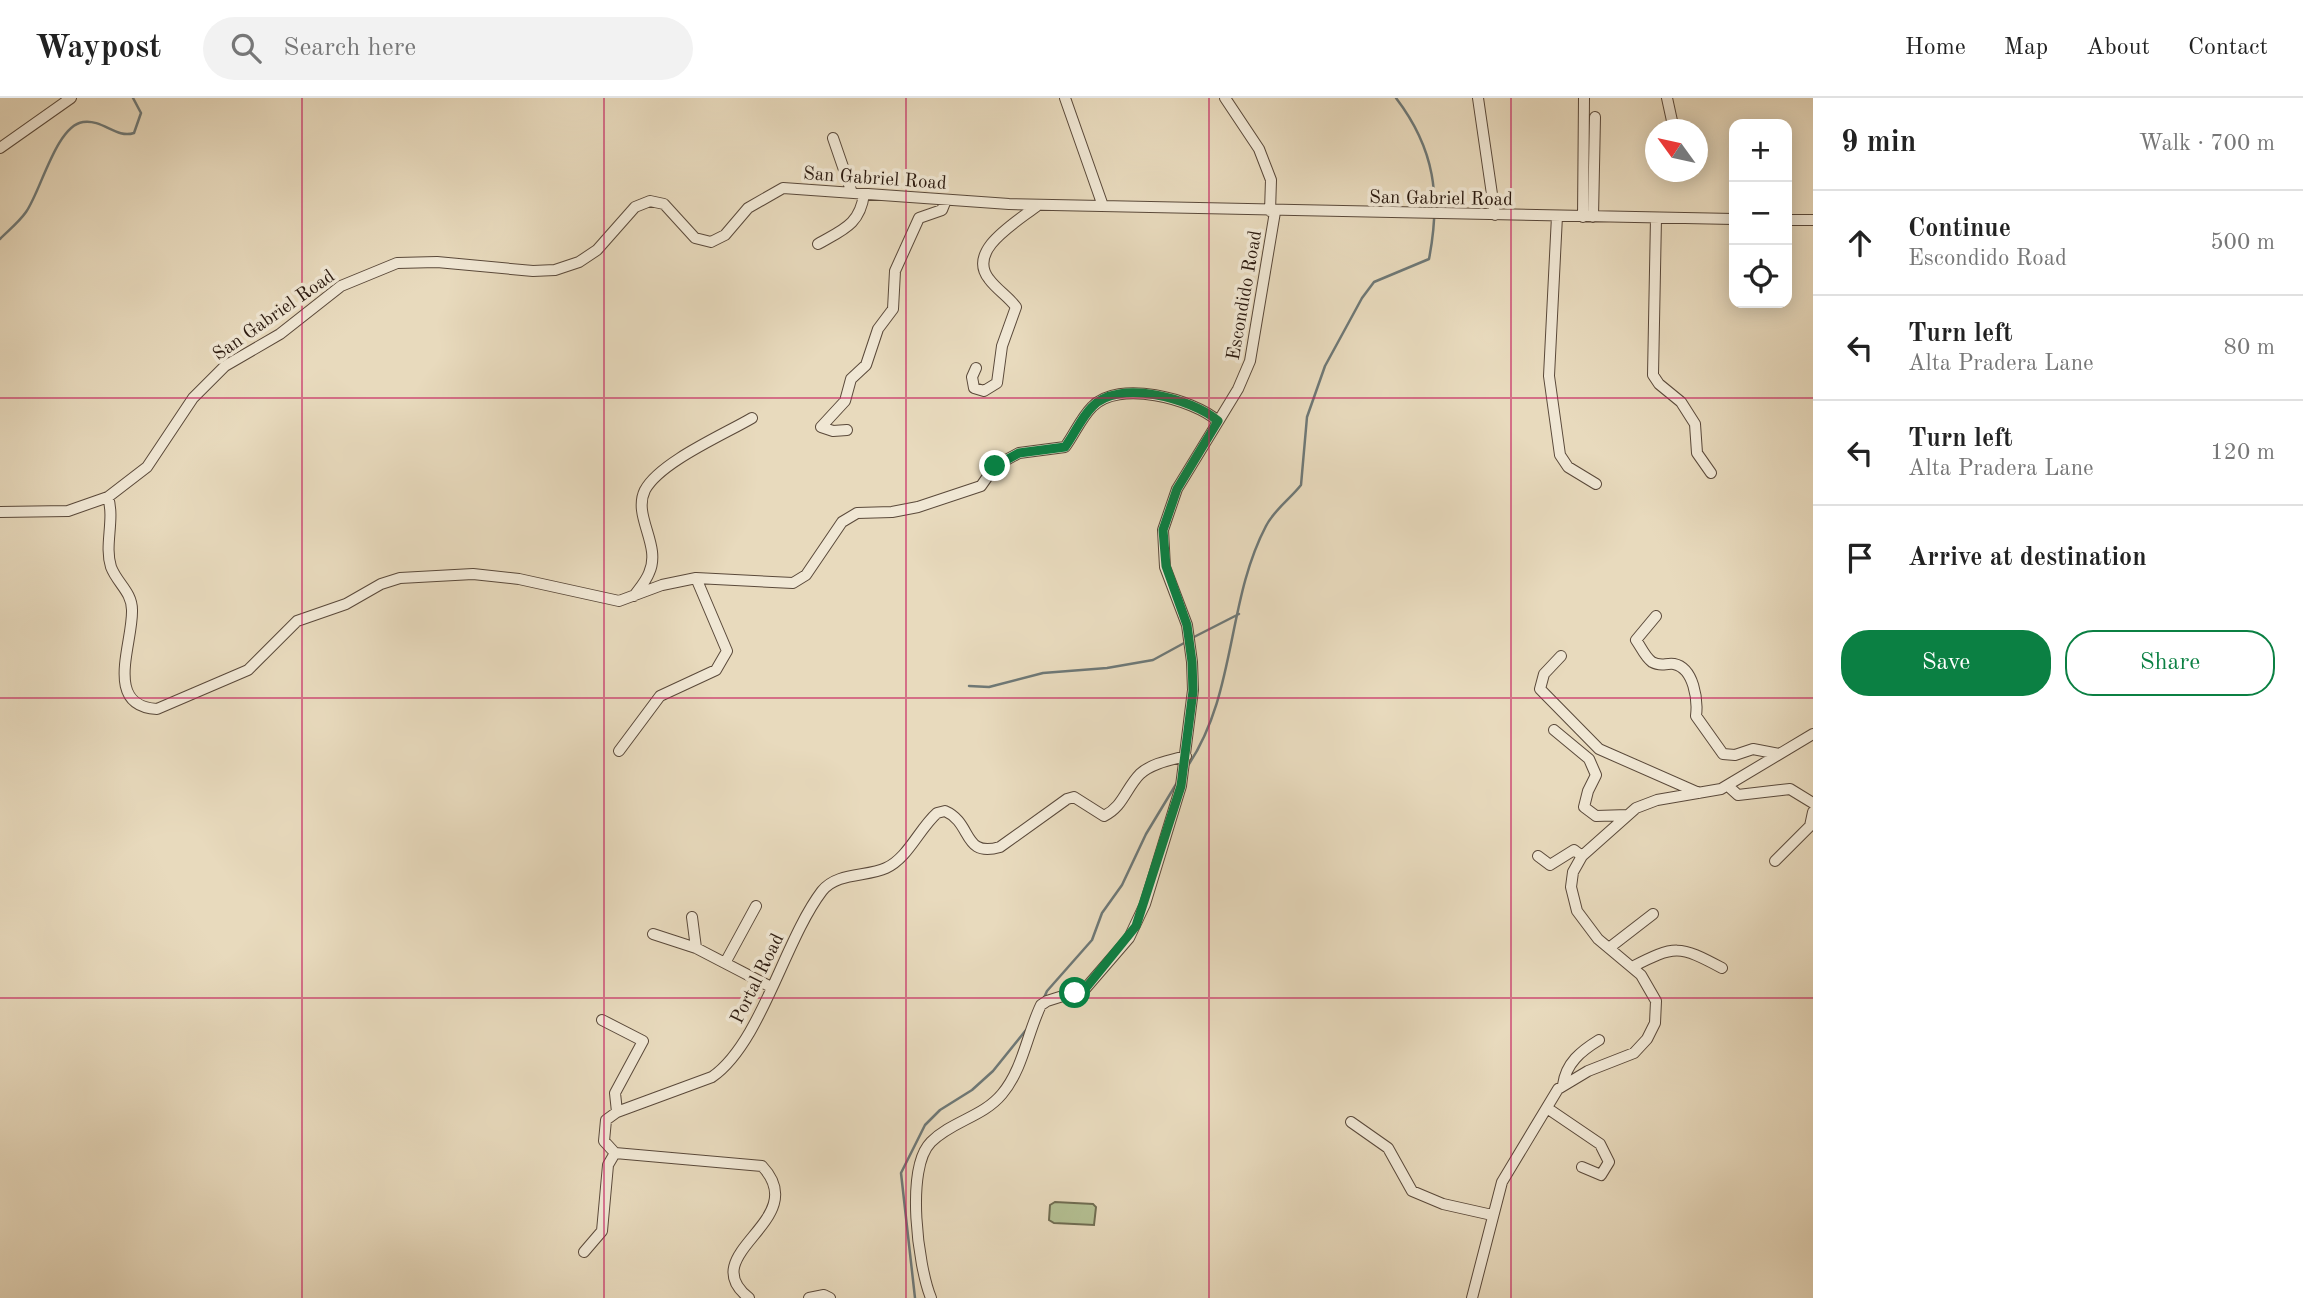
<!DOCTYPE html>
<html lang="en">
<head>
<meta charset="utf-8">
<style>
  body { margin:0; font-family:"Old Standard TT",serif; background:#f2f2f2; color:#222 }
  .controls { position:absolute; right:21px; top:21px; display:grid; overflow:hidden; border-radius:14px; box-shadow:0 4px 18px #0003 }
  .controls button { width:63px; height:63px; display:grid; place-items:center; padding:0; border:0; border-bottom:2px solid #e0e0e0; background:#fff; color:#222; font:35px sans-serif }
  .compass { position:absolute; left:1645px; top:21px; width:63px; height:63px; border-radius:50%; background:#fff; box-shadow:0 4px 18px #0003; rotate:303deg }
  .stop { position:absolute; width:21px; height:21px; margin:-16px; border:5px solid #0b8043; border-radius:50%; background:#fff }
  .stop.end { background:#0b8043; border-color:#fff; box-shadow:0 2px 7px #0008 }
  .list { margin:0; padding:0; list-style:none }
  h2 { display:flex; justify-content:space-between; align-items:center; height:91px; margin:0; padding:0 28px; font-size:30px }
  h2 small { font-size:23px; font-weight:400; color:#767676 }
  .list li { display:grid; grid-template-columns:46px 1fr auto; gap:21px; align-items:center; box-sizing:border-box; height:105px; padding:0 28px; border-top:2px solid #e0e0e0 }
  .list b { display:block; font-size:26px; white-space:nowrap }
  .list p { margin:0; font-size:23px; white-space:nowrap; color:#767676 }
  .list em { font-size:23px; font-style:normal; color:#767676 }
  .actions { display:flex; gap:14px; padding:21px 28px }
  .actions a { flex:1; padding:16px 0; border:2px solid #0b8043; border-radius:28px; text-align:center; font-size:24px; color:#0b8043 }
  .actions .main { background:#0b8043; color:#fff }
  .icon { flex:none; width:38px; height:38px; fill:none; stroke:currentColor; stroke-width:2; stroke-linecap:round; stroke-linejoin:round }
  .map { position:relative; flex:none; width:1813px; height:1200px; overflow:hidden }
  header { display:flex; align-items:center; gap:42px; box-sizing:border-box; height:98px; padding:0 35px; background:#fff; border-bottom:2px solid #e0e0e0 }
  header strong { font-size:33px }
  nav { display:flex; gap:38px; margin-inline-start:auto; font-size:24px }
  .search { width:490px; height:63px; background:#f2f2f2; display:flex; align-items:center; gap:18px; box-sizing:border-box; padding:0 24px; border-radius:38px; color:#767676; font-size:26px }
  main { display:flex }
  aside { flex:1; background:#fff }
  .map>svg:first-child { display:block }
  .green { fill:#b4c093; stroke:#6f6c51; stroke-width:2 }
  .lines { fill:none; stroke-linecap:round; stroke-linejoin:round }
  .stream { stroke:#6e7876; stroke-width:2.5 }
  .minor-casing { stroke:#5a493a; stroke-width:12 }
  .minor { stroke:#f0e7d4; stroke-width:10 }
  .route { stroke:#0b8043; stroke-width:9 }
  .grid { fill:none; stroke:#c2185b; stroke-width:2; stroke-opacity:0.55 }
  .labels { text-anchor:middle; stroke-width:7; stroke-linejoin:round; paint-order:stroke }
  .street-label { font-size:19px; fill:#2a190f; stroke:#f0e7d4 }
</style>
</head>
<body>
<header>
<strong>Waypost</strong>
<div class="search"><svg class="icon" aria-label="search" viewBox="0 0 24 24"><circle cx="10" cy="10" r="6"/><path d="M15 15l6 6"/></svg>Search here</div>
<nav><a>Home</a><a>Map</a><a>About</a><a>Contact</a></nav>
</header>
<main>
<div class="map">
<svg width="1813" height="1200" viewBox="0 0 1813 1200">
  <rect width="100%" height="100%" fill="#e8dabd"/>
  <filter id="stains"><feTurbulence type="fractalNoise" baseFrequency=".00286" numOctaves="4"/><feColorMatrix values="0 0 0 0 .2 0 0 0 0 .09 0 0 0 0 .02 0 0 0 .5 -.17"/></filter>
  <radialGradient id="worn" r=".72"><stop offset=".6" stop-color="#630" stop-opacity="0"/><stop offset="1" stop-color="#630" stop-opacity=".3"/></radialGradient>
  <path class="green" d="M1055 1104 1093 1106 1096 1109 1094 1127 1054 1125 1049 1122 1050 1107Z"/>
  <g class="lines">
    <path class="stream" d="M0 141C9 132 19 124 26 114 41 93 56 28 83 24 103 21 116 41 134 35L141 15 133 0
      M1192 540 1239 516
      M969 588 989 589 1043 575 1107 570 1153 562 1186 544
      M1187 669C1237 596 1226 504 1266 428 1274 412 1290 401 1301 387L1307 319 1325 268 1362 200 1374 184 1429 161C1441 99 1435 51 1396 0
      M1043 902 1047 893 1092 842 1102 815 1122 787 1146 736 1178 683
      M915 1200 901 1075 925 1027 940 1012 972 992 993 973 1026 932"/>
    <defs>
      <path id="minor" d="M1065 0 1103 108
        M1225 0 1259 51 1271 82 1270 113
        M1478 0 1495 117
        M1667 0 1674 32
        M833 40 852 95
        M0 50 71 0
        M1557 118 1549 278 1560 357 1568 369 1596 386
        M1583 119 1584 0
        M1593 119 1595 19
        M1656 120 1653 277 1659 286 1681 304 1695 326 1697 355 1711 375
        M1787 122H1813
        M818 146C842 132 860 127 864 96
        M976 270 972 279 974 290 984 293 997 285 1002 248 1016 209C1008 198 997 192 989 181 966 152 1017 124 1038 107
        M847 332 833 333 821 329 845 303 851 281 866 267 878 231 893 211 895 173 919 120 942 112 946 102
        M108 399C115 422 104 447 111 469 117 485 132 494 132 512 133 546 103 608 157 611L248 572 297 523 346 506 381 486 400 480 473 476 519 481 619 503 662 487 696 480 793 485 806 477 842 424 857 415 892 414 918 409 981 388 995 368 1019 355 1065 349C1074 337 1081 320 1092 309 1118 281 1193 301 1218 323
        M0 414 68 413 108 399 147 369 193 300 225 268 280 236 341 188 397 165 437 164 533 173 555 172 579 164 597 152 635 109 650 103 664 106 695 140 711 144 725 137 748 110 783 90 1009 106 1734 121
        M634 498C639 491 646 483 649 475 662 447 632 418 645 392 660 364 725 336 752 320
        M1656 518 1636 542C1641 549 1645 559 1652 564 1661 569 1665 565 1674 566 1694 570 1698 602 1696 618L1723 656 1735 657 1753 651 1779 656
        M1561 558 1544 576 1540 591 1599 651 1699 695
        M1554 632 1589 661 1596 677 1588 693 1584 709 1596 718 1628 717
        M619 653 660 598 716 572 727 553 696 480
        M1728 688 1738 697 1790 691 1813 705
        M1538 758 1550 767 1574 752 1582 758
        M1775 763 1810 728 1813 714
        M692 819 696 850
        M653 836 696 850 771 889
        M1609 850 1653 816
        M725 865 756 808
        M1632 869C1675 847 1679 847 1722 870
        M602 922 643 943 615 995 617 1014
        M1563 987C1566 965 1581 953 1599 942
        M1547 1010 1600 1046 1609 1064 1601 1077 1582 1069
        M1351 1024 1388 1050 1412 1093 1443 1106 1492 1117
        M584 1154 602 1133 608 1067 615 1055
        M749 1200C692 1155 814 1123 762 1068L615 1055 604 1043 606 1022 617 1014 712 979C761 945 784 843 822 793 837 774 867 779 886 770 908 760 919 731 937 715L945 713C973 725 962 760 1000 749L1067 701 1074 699 1104 718C1123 709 1126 690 1140 676 1152 665 1171 662 1186 658
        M809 1200 824 1197 830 1200
        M931 1200C918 1168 905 1070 931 1044 952 1023 983 1019 1002 996 1023 971 1027 936 1041 907L1047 903 1085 891 1129 840 1145 806 1181 688 1193 592 1192 564 1187 527 1165 469 1163 432 1177 391 1238 291 1250 263 1275 114
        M1472 1200 1502 1084 1558 991 1588 973 1634 955 1647 941 1655 925 1656 903 1641 877 1598 841 1577 813 1571 789 1573 774 1582 758 1636 710 1657 702 1721 691 1813 636"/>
    </defs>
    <use href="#minor" class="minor-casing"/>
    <use href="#minor" class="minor"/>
  </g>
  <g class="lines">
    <path class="route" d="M995 368 1019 355 1065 349C1074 337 1081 320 1092 309 1118 280 1193 301 1218 323L1177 391 1163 432 1166 468 1187 527 1192 564 1193 593 1181 688 1136 828 1085 891 1075 895"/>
  </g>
  <path class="grid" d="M302 0V1200M604 0V1200M906 0V1200M1209 0V1200M1511 0V1200M0 300H1813M0 600H1813M0 900H1813"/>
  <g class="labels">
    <g class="street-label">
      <text transform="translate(875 79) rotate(4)" y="7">San Gabriel Road</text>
      <text transform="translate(1441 99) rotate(1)" y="7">San Gabriel Road</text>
      <text transform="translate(1243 197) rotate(-80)" y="7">Escondido Road</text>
      <text transform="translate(273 216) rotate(-35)" y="7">San Gabriel Road</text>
      <text transform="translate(756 880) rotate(-64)" y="7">Portal Road</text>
    </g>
  </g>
  <rect width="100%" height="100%" filter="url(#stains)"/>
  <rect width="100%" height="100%" fill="url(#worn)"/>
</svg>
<div class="controls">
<button>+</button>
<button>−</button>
<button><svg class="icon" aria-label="locate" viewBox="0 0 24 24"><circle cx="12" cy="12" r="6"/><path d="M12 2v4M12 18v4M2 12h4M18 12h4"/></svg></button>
</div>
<svg class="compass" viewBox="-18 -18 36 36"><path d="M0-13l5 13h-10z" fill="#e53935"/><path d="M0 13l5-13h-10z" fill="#767676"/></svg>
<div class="stop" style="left:1075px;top:895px"></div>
<div class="stop end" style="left:995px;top:368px"></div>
</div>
<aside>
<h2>9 min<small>Walk · 700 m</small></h2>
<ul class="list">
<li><svg class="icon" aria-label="ahead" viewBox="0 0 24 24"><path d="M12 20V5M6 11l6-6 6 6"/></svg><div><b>Continue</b><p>Escondido Road</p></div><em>500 m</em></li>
<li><svg class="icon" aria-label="left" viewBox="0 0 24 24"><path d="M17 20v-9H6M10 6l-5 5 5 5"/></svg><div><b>Turn left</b><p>Alta Pradera Lane</p></div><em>80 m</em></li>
<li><svg class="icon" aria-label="left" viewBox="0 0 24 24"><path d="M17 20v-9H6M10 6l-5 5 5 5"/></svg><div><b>Turn left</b><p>Alta Pradera Lane</p></div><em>120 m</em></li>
<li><svg class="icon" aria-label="arrive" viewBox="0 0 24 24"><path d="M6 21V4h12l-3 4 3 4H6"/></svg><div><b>Arrive at destination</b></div></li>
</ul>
<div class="actions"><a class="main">Save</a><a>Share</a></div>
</aside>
</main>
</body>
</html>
